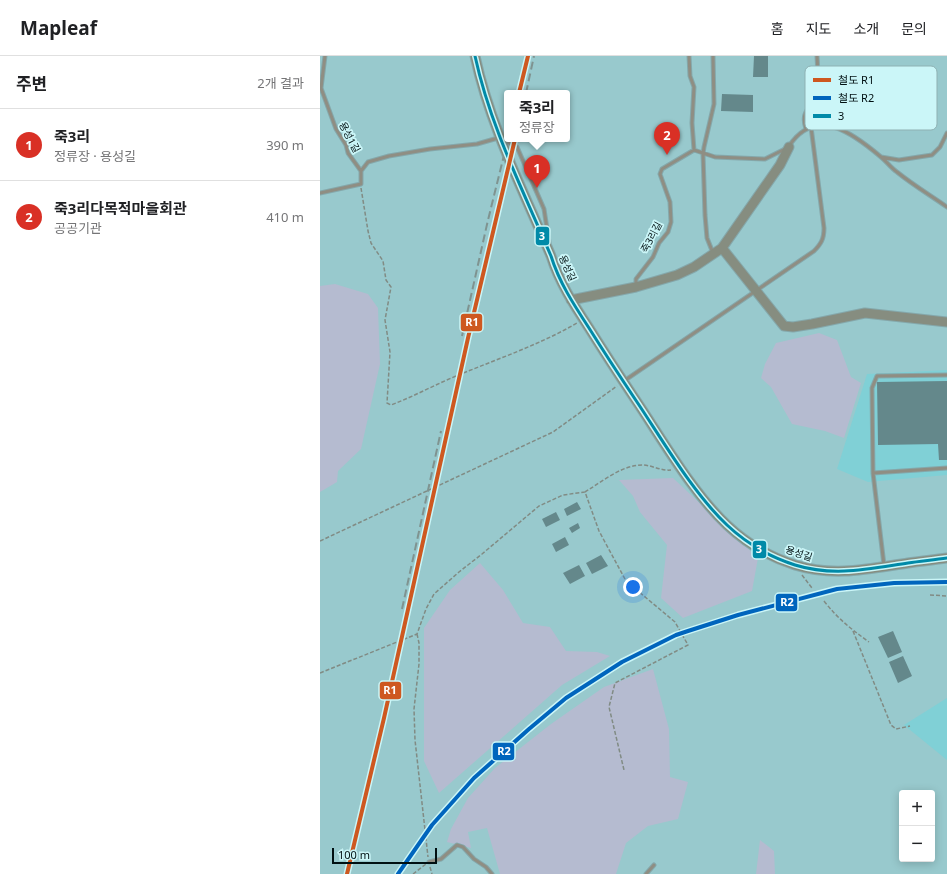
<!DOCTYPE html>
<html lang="ko">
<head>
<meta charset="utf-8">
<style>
  body { margin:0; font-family:"Noto Sans","Noto Sans KR",sans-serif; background:#f6f6f6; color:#202124 }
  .controls { position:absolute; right:12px; bottom:12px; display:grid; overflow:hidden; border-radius:4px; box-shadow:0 2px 10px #0003 }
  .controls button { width:36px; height:36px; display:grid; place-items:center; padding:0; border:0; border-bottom:1px solid #e0e0e0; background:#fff; color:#202124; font:20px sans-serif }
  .scale { position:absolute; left:12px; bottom:10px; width:105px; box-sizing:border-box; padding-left:4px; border:2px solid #001012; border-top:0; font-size:11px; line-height:14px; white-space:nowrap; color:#001012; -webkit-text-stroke:3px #cbf6f8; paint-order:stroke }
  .you { position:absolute; left:313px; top:531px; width:14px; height:14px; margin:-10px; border:3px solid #fff; border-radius:50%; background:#1a73e8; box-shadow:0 0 0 6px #1a73e833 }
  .badge { display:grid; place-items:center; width:26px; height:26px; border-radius:50%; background:#d93025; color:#fff; font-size:13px; font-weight:700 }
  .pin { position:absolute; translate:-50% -33px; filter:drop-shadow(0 1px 2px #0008) }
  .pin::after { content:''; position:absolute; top:21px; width:14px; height:12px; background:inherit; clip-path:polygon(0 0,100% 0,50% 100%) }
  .popup { position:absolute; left:184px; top:34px; width:66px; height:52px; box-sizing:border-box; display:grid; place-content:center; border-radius:4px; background:#fff; filter:drop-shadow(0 1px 3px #0005); font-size:13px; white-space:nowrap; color:#757577 }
  .popup b { font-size:15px; color:#202124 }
  .popup::after { content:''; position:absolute; left:50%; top:100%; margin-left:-8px; border:8px solid transparent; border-top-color:#fff }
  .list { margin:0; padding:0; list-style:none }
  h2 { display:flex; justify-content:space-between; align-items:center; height:52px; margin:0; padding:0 16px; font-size:17px }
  h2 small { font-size:13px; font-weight:400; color:#757577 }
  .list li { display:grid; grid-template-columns:26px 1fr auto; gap:12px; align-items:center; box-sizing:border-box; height:72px; padding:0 16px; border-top:1px solid #e0e0e0 }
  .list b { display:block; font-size:15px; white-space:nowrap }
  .list p { margin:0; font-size:13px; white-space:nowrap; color:#757577 }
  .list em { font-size:13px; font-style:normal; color:#757577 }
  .map { position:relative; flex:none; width:627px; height:818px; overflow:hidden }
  header { display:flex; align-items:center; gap:24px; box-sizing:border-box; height:56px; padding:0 20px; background:#fff; border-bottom:1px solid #e0e0e0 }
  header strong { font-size:19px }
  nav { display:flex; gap:22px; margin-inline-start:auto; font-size:14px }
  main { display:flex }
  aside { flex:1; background:#fff }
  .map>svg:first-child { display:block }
  .built { fill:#80d0d6 }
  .green { fill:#b5bbd0 }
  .building { fill:#64888b }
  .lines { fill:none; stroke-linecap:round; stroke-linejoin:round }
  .lane-casing { stroke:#85a8ab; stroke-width:5 }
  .secondary-casing { stroke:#85a8ab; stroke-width:11 }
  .path { stroke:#818b84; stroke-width:1.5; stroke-dasharray:4 2; stroke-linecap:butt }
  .lane { stroke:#8f8e83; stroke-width:3 }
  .secondary { stroke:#868d80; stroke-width:9 }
  .rail { stroke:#7f9390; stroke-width:2; stroke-dasharray:8 4; stroke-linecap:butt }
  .bus-1-casing { stroke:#cbf6f8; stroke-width:6 }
  .bus-1 { stroke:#008aa8; stroke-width:3 }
  .rail-1-casing { stroke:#cbf6f8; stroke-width:7 }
  .rail-2-casing { stroke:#cbf6f8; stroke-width:7 }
  .rail-1 { stroke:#ce5820; stroke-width:4 }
  .rail-2 { stroke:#0065bd; stroke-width:4 }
  .labels { text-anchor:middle; stroke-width:3.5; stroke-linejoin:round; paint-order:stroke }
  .street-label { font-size:10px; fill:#001012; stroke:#cbf6f8 }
  .key { fill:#cbf6f8; stroke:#8eb1b3; stroke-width:1 }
  .key-label { font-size:11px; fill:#001012 }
  .line-badge { stroke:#cbf6f8; stroke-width:1.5 }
  .badge-label { font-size:11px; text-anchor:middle; font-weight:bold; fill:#fff }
</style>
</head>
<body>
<header>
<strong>Mapleaf</strong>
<nav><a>홈</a><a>지도</a><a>소개</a><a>문의</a></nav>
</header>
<main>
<aside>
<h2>주변<small>2개 결과</small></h2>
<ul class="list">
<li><span class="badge">1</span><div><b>죽3리</b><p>정류장 · 용성길</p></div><em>390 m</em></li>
<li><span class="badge">2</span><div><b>죽3리다목적마을회관</b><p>공공기관</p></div><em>410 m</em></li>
</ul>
</aside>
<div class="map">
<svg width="627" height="818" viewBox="0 0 627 818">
  <rect width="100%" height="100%" fill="#98c9cd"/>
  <path class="built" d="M627 314V419L548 426 517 413 547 318Z
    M627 642V704L584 669Z"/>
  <path class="green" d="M15 228 48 238 58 252 60 308 41 393 18 415 17 426 0 436V230Z
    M499 277 517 284 531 321 541 327 524 382 505 375 472 368 451 331 441 322 445 308 456 287Z
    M353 422 438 502 432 535 363 562 341 542 347 489 320 456 313 440 299 424Z
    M160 507 183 534 203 567 230 571 246 595 277 596 290 600 242 629 119 737 104 705V572L130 534Z
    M333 613 349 673 350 721 368 726 358 763 328 770 306 787 296 818H180L167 772 148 776 151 792 127 786 131 773 148 742 175 712 231 668 284 631Z
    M440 784 454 795 455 818H436Z"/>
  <path class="building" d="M434 0H448V21H433Z
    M402 38 433 39V56L401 55Z
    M627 325V404H619L618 388 558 389 557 326Z
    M257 446 261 453 247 460 244 453Z
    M236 456 240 464 226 471 222 463Z
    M258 467 260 472 252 477 249 472Z
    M245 481 249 489 236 496 232 488Z
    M281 499 288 510 272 518 266 507Z
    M259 509 265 520 250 528 243 517Z
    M573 575 582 596 568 602 558 581Z
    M583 600 592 620 578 627 569 606Z"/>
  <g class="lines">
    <defs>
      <path id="lane" d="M369 0 370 20 374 31 372 67 374 94
        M486 73C480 55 491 53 495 38 498 26 498 13 497 0
        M183 84 197 91 224 153 229 186
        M469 90C496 49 534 78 561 101 567 106 571 112 577 116 593 129 610 139 627 151
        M561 101 579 104 612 99 620 91 627 77
        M41 115 48 106 69 100 110 93 157 88 178 82
        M0 137 41 128V115L28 97 26 89 16 73 1 32 5 0
        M393 197 387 182 385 159 383 98 384 91 394 48 393 0
        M316 229V223L333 201 339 187 348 176 351 166 350 146 340 118 342 113 374 94 395 101 445 103 465 93
        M304 325 494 195C501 188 504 183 504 172L491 71
        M553 417 627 412
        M564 509 553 417 552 332 557 320 627 319
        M109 806 121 803 137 789 143 791 154 803 166 811 172 818
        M326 818 334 809"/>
      <path id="secondary" d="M155 0C170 70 203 134 231 200 239 226 254 249 269 272 284 296 299 319 315 343 342 383 372 436 407 469 426 487 450 501 475 509 514 521 548 513 588 507 601 505 614 504 627 502
        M402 192 464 270 473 271 492 268 545 257 627 266
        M251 244 316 231 357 219 374 211 402 192 460 109 469 91"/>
    </defs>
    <use href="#lane" class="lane-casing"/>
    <use href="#secondary" class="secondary-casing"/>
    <path class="path" d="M41 132 48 175 51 187 63 205 66 224 71 231 65 264 70 296 67 347 71 349C95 340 118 327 141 318 180 302 221 288 257 267
      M265 436C283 425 303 408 324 409 334 410 341 415 351 414
      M0 485 233 376 297 330
      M482 519 492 532
      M610 539 627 540
      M504 545C518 563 531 573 549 586
      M533 575 571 669 576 673 590 670
      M97 578 99 587V608L94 653 95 684 108 801
      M0 617 97 578 106 553 114 538 139 516 162 498 219 450 243 439 265 436 279 475 306 525 355 566 368 589 295 627 289 651 304 714
      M110 811 112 818
      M93 818 106 808"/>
    <use href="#lane" class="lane"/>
    <use href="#secondary" class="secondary"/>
    <path class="rail" d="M199 37 208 0
      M206 37 214 0
      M142 280 168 164 188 83
      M82 553 121 375
      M27 818 64 662 148 282 195 83"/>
    <defs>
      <path id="bus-1" d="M155 0C170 70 203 134 231 200 239 226 254 249 269 272 284 296 299 319 315 343 342 383 372 436 407 469 426 487 450 501 475 509 514 521 548 513 588 507 601 505 614 504 627 502"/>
    </defs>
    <use href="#bus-1" class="bus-1-casing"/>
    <use href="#bus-1" class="bus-1"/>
    <defs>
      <path id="rail-1" d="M199 37 208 0
        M27 818 64 662 148 282 195 83"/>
      <path id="rail-2" d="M78 818 112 769 154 722 209 673 246 642 302 606 356 579 368 575 418 559 517 533 574 527 627 526"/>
    </defs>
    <use href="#rail-1" class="rail-1-casing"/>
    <use href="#rail-2" class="rail-2-casing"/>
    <use href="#rail-1" class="rail-1"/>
    <use href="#rail-2" class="rail-2"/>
  </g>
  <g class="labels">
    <g class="street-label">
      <text transform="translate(30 81) rotate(62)" y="4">용성1길</text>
      <text transform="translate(331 181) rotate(-62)" y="4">죽3리길</text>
      <text transform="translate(248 212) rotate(66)" y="4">용성길</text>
      <text transform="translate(479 497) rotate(18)" y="4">용성길</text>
    </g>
  </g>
  <rect x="485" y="10" width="132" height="64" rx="6" class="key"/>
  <rect x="493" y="22" width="18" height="4" fill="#ce5820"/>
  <rect x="493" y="40" width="18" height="4" fill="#0065bd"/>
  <rect x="493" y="58" width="18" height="4" fill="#008aa8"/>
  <g class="key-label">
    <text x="518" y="28">철도 R1</text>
    <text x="518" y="46">철도 R2</text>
    <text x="518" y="64">3</text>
  </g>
  <g class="line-badge">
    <rect x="215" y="170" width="15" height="20" rx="4" fill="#008aa8"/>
    <rect x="140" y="257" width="23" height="19" rx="4" fill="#ce5820"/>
    <rect x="432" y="484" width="15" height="19" rx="4" fill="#008aa8"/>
    <rect x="455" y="537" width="23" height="19" rx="4" fill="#0065bd"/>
    <rect x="59" y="625" width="23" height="19" rx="4" fill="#ce5820"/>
    <rect x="172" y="686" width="23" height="19" rx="4" fill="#0065bd"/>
  </g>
  <g class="badge-label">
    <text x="222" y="184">3</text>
    <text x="152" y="270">R1</text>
    <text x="439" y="497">3</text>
    <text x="467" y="550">R2</text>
    <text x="70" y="638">R1</text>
    <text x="184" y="699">R2</text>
  </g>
</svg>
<div class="controls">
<button>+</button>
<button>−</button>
</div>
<div class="scale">100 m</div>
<div class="you"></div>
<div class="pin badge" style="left:217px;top:132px">1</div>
<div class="popup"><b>죽3리</b>정류장</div>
<div class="pin badge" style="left:347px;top:99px">2</div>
</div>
</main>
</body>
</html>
